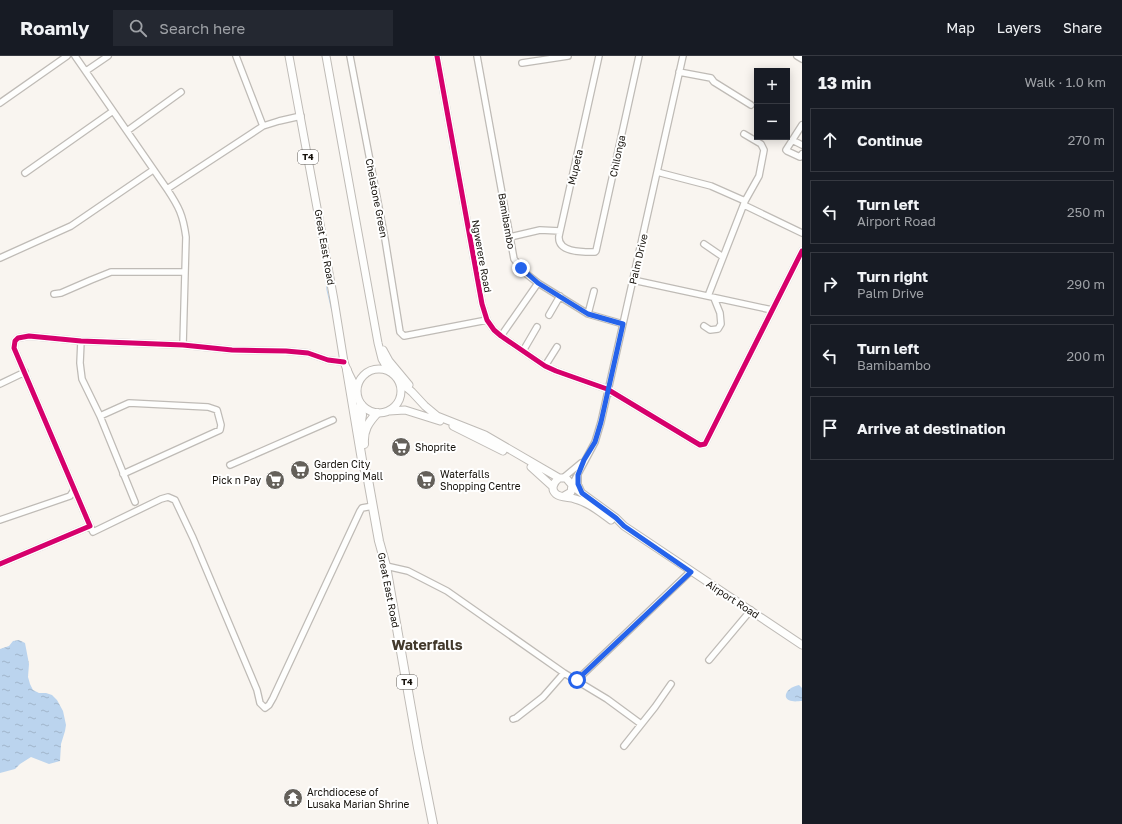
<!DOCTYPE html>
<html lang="en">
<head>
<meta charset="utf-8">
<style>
  body { margin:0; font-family:"Golos Text",sans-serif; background:#242831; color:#f1f3f6 }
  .controls { position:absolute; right:12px; top:12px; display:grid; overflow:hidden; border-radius:0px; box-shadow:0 2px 10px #0003 }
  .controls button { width:36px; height:36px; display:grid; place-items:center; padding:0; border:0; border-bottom:1px solid #363941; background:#171b24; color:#f1f3f6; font:20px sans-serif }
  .stop { position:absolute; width:12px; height:12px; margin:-9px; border:3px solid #2563eb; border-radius:50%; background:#fff }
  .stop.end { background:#2563eb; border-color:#fff; box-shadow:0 1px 4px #0008 }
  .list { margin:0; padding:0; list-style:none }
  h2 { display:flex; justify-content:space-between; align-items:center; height:52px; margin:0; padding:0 16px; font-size:17px }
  h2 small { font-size:13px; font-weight:400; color:#9ea1a6 }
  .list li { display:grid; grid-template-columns:26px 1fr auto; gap:12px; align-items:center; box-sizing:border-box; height:64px; margin:0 8px 8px; padding:0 8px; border:1px solid #363941; border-radius:0px }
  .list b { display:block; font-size:15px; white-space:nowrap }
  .list p { margin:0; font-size:13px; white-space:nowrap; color:#9ea1a6 }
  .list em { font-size:13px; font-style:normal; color:#9ea1a6 }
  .icon { flex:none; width:22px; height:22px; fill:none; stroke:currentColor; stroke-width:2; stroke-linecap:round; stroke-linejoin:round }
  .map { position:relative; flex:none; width:802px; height:768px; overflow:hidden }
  header { display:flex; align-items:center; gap:24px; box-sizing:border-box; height:56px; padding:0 20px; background:#171b24; border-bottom:1px solid #363941 }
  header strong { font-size:19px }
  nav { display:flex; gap:22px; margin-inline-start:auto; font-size:14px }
  .search { width:280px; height:36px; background:#242831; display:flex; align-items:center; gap:10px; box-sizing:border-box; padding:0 14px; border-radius:0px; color:#9ea1a6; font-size:15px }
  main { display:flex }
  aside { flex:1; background:#171b24 }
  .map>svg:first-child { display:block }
  .water { fill:url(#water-ripples) }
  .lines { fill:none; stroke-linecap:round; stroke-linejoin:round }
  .stream { stroke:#bbd4ee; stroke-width:1 }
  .minor-casing { stroke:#bfbbb6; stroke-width:8 }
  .major-casing { stroke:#bfbbb6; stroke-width:9 }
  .highway-casing { stroke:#bfbbb6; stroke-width:10 }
  .minor { stroke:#fefefd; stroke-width:5.5 }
  .major { stroke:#fefefd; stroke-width:7 }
  .highway { stroke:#fefefd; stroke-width:8 }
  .cycleway-casing { stroke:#fff; stroke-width:8 }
  .cycleway { stroke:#d6006c; stroke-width:5 }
  .route { stroke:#2563eb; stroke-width:5 }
  .labels { text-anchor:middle; stroke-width:4; stroke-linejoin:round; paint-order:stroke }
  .shield { fill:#fff; stroke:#5a5854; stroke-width:1 }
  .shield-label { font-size:9px; font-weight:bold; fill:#14100a }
  .street-label { font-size:10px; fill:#14100a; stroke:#fff }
  .poi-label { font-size:10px; fill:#14100a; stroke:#fff; text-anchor:start }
  .district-label { font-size:14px; font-weight:bold; fill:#433a2d; stroke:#fff }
</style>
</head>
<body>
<header>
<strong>Roamly</strong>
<div class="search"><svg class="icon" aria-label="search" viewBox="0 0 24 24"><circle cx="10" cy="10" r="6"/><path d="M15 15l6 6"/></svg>Search here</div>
<nav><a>Map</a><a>Layers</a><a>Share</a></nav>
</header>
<main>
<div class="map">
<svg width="802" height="768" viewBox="0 0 802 768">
  <defs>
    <pattern id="water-ripples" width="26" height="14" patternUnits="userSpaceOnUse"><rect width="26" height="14" fill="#bbd4ee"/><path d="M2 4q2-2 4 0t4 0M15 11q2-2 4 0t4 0" fill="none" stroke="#a0b5cb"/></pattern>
  </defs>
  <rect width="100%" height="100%" fill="#f9f5f0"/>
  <path class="water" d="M19 584 25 587 29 608 28 621 30 628 33 634 39 637H46L52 639 57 644 63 655 66 669 65 675 61 688 60 705 49 708 31 701 20 708 15 713 0 717V593L9 590 13 585Z
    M799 629 802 632V645C799 645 795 646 792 645 780 643 787 631 799 629Z"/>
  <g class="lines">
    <path class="stream" d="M297 65 298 68
      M325 213 327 234 332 255"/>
    <defs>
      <path id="minor" d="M75 0 167 133C179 151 183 159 186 181L183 289
        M236 0 263 70
        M350 0 385 183 400 276 404 280 487 264
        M437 0 482 248 487 264 494 274 501 280 545 310 556 315 607 333 700 389 705 388 802 195
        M477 0 514 203 524 216 538 227 588 258 623 268
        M599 0 559 180C557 197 584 196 595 196L596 195 639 0
        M797 0 802 3
        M522 7 568 0
        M86 15 108 0
        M679 16 711 22 714 26 751 49
        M0 47 67 0
        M802 69 786 94 787 95 800 101 802 98
        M127 75 181 36
        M792 84 802 89
        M657 116 711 130 745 145
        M25 117 113 55
        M167 133 263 70 279 65 301 60
        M744 149 802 177
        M510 181 540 174 560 175
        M704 188 723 201
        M0 202 71 170 153 114
        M633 224 772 254
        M54 238 61 237 91 224 111 216H185
        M708 240 745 145 759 120 764 94 761 88 744 78
        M588 258 594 235
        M549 259 560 240
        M704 270 710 274 718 273 721 268 720 257 714 242
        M501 280 538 227
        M81 285 80 307 82 323 100 360 135 446
        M523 295 537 271
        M545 310 557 291
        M0 328 25 316
        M100 360 129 347 208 351 217 354 221 369 220 374 123 418
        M230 409 333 364
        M578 418V428L582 437
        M563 422 581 407
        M572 429 595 386 601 366 683 0
        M0 464 70 440 74 434
        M90 470 93 476 161 443 168 441 175 444 193 482 257 634 260 647 265 652 269 649 273 642 360 455 362 452 373 450
        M0 508 90 470 14 292 15 285 18 282 29 280 81 285 183 289 232 294 286 295 308 297 328 304 344 306
        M386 510 408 515 447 535 564 617 607 643 641 668
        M709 604 751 554
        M577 624 691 515
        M513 663 516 662 543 641 564 617
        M624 690 655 651 671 628"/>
      <path id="major" d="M289 0 334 244 344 306 347 314 356 332
        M326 0 378 287 382 303 389 315
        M383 294 389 305 409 329
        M357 335a22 22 0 1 1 44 0a22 22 0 1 1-44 0Z
        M399 325 412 336 425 350 437 360 485 379 559 422
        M389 355 405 354 440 365
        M453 370 503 395
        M531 411 553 431
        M572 430 616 462 624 470 802 589
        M564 440 571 436 572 429 566 422H559C554 426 550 433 556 438 561 442 570 441 575 443 588 446 600 456 611 464"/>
      <path id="highway" d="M347 314 363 410 367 418 379 485 386 510 418 692 433 768
        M360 372 362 359 361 349
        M364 388C363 374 368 367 377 357"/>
    </defs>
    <use href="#minor" class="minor-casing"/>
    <use href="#major" class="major-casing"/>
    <use href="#highway" class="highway-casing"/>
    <use href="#minor" class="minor"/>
    <use href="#major" class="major"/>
    <use href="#highway" class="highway"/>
    <defs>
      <path id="cycleway" d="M437 0 482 248 487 264 494 274 501 280 545 310 556 315 607 333 700 389 705 388 802 195
        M0 508 90 470 14 292 15 285 18 282 29 280 81 285 183 289 232 294 286 295 308 297 328 304 344 306"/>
    </defs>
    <use href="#cycleway" class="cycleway-casing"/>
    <use href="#cycleway" class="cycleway"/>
  </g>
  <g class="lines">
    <path class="route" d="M521 212 538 227 588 258 623 268 601 366 595 386 584 404 578 419V428L582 437 616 462 624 470 691 516 577 624"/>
  </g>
  <defs>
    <symbol id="supermarket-disc" viewBox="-11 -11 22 22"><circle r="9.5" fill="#64605a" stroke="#fff"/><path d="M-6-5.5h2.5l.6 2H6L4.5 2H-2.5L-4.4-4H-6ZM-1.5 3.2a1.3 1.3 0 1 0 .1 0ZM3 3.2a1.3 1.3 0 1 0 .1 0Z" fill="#fff"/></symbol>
    <symbol id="temple-disc" viewBox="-11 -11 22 22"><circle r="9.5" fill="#64605a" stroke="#fff"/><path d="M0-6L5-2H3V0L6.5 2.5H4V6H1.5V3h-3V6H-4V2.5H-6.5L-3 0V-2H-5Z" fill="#fff"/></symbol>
  </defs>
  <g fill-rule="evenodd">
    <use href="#supermarket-disc" x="390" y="380" width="22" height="22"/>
    <use href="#supermarket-disc" x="289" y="403" width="22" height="22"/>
    <use href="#supermarket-disc" x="264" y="413" width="22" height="22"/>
    <use href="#supermarket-disc" x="415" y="413" width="22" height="22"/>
    <use href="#temple-disc" x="282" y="731" width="22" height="22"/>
  </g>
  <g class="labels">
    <g class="shield">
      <rect x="298" y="94" width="20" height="14" rx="3"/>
      <rect x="397" y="619" width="20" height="14" rx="3"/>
    </g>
    <g class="shield-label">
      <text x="308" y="104">T4</text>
      <text x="407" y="629">T4</text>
    </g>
    <g class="street-label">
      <text transform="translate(617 100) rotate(-78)" y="4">Chilonga</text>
      <text transform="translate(575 111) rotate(-77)" y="4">Mupeta</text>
      <text transform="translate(377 142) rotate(79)" y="4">Chelstone Green</text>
      <text transform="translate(507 165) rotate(80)" y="4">Bamibambo</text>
      <text transform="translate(325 191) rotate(80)" y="4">Great East Road</text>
      <text transform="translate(482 200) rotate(80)" y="4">Ngwerere Road</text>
      <text transform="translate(638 203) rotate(-77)" y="4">Palm Drive</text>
      <text transform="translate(389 534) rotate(79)" y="4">Great East Road</text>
      <text transform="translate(733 543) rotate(33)" y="4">Airport Road</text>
    </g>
    <g class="poi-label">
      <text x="415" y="395">Shoprite</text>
      <text x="314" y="412">Garden City<tspan x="314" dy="12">Shopping Mall</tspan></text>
      <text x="440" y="422">Waterfalls<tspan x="440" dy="12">Shopping Centre</tspan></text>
      <text x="261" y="428" text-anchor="end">Pick n Pay</text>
      <text x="307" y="740">Archdiocese of<tspan x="307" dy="12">Lusaka Marian Shrine</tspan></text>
    </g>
    <g class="district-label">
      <text x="427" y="594">Waterfalls</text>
    </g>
  </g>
</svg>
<div class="controls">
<button>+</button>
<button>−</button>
</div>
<div class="stop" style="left:577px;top:624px"></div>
<div class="stop end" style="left:521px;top:212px"></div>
</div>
<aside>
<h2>13 min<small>Walk · 1.0 km</small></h2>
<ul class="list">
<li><svg class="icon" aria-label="ahead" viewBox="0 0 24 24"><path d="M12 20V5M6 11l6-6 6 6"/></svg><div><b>Continue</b></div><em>270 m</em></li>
<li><svg class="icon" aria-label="left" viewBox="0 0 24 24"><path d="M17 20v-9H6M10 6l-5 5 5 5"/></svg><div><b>Turn left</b><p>Airport Road</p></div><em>250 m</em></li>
<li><svg class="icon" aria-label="right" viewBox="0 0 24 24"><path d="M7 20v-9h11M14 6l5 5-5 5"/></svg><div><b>Turn right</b><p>Palm Drive</p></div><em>290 m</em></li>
<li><svg class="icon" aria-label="left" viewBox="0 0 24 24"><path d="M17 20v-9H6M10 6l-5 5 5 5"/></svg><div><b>Turn left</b><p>Bamibambo</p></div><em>200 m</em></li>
<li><svg class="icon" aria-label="arrive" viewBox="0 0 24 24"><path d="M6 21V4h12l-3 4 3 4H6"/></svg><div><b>Arrive at destination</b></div></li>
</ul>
</aside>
</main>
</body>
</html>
